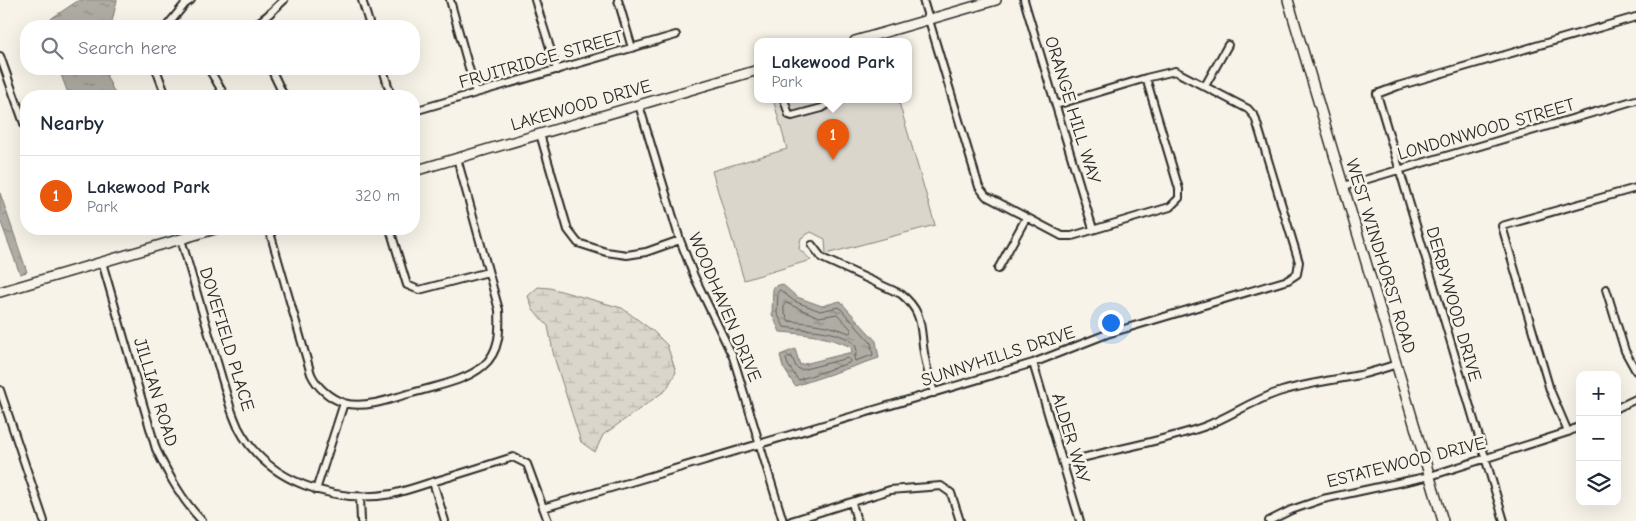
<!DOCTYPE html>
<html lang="en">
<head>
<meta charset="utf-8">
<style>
  body { margin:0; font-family:"Comic Neue",sans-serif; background:#f6f6f7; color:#1f2937 }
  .controls { position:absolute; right:15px; bottom:15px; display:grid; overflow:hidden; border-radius:10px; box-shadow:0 5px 20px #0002 }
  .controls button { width:45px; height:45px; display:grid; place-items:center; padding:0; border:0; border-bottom:1px solid #e0e1e3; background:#fff; color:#1f2937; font:25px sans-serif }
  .you { position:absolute; left:1110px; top:322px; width:18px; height:18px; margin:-12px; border:4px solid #fff; border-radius:50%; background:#1a73e8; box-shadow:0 0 0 8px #1a73e833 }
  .badge { display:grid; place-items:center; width:32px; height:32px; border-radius:50%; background:#ea580c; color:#fff; font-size:16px; font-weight:700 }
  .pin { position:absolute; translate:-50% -41px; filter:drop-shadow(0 1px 2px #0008) }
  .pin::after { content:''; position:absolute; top:26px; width:18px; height:15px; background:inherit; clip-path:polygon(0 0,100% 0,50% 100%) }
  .popup { position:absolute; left:754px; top:38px; width:158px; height:65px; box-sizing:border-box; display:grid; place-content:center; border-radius:10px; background:#fff; filter:drop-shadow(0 1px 4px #0005); font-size:16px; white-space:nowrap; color:#747a83 }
  .popup b { font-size:19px; color:#1f2937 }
  .popup::after { content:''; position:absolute; left:50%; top:100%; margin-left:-10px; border:10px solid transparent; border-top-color:#fff }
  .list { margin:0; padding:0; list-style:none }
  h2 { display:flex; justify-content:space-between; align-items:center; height:65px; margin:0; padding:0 20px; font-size:21px }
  h2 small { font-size:16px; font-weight:400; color:#747a83 }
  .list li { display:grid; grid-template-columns:32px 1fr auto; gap:15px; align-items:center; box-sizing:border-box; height:80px; padding:0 20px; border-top:1px solid #e0e1e3 }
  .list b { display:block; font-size:19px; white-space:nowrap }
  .list p { margin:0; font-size:16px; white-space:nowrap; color:#747a83 }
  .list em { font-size:16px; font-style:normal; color:#747a83 }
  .icon { flex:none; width:28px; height:28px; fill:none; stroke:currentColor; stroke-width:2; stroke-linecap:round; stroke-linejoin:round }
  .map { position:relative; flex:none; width:1636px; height:521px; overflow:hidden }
  .search { position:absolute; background:#fff; box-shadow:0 5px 20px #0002; left:20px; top:20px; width:400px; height:55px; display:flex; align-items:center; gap:12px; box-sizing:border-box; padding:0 18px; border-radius:20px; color:#747a83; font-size:19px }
  .panel { position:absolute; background:#fff; box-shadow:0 5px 20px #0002; left:20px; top:90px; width:400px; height:145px; border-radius:20px }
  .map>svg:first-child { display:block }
  .wetland { fill:url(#wetland-marsh); stroke:#82807c }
  .park { fill:#dad6cc; stroke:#82807c }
  .water { fill:url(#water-ripples); stroke:#7a7874 }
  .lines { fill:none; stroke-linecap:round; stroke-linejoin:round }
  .shore { stroke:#605f5b; stroke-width:1 }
  .street-casing { stroke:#2b2b2b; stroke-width:10 }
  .secondary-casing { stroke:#2b2b2b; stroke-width:12 }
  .street { stroke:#f7f3e8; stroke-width:6 }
  .secondary { stroke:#f7f3e8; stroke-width:9 }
  .labels { text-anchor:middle; stroke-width:5; stroke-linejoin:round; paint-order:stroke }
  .street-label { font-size:18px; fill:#2b2b2b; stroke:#f7f3e8 }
</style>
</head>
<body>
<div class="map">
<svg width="1636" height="521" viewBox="0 0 1636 521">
  <defs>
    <pattern id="wetland-marsh" width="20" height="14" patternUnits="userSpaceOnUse" patternTransform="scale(1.25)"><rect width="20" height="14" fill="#dad6cc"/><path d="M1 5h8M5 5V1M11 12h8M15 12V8" fill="none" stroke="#bbb8af"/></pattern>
    <pattern id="water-ripples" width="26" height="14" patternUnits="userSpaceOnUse" patternTransform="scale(1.25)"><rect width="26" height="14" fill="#afaca4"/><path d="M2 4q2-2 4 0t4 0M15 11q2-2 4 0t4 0" fill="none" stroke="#8f8c86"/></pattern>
  </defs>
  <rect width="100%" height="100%" fill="#f7f3e8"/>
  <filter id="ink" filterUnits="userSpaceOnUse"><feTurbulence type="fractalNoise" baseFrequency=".02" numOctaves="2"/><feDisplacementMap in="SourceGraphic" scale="10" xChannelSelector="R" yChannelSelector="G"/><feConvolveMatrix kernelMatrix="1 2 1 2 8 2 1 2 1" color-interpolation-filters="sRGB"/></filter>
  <g filter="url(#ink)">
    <path class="wetland" d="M538 287 550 288 622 308 653 331 667 345 676 372 666 390 603 435 595 452 581 442 554 357 548 326 533 310 528 296Z"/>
    <path class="park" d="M773 99H898L935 225 826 254 825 239 811 232 801 238 799 249 811 260 744 280 712 171 787 149Z"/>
    <path class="water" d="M79 0H117L111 26H44L52 18Z
      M59 69H107V77L116 96H69Z
      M0 193 27 272 20 274 0 220Z
      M782 284 797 297 822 306 840 301 876 341 879 358 795 386 783 367 780 355 795 349 800 365 852 352 851 347C828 336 805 334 780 332L772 314 773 287Z"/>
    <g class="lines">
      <path class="shore" d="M780 290 794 301 820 311 839 307 871 343 873 355 855 361 854 358 857 351 855 344C836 328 807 331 784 327L777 313 778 292Z
        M786 303 819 317 837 314 851 329V332L849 333C830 325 809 323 789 321L784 312V305Z
        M788 357H792L796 367 801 370 848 358 850 361 849 363 798 380 788 365 786 359Z"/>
      <defs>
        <path id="street" d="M362 0 370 26
          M450 0 476 93
          M535 0 557 70
          M618 0 632 48
          M923 0 979 187 986 196 1062 236H1072L1170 207 1179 198V189L1146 78
          M1024 0 1093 229
          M167 26 185 4 191 0
          M254 26 268 15 284 0
          M0 56 26 129
          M156 69 166 96
          M209 69 225 96
          M271 69 284 96
          M383 69 391 96
          M1205 86 1228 45
          M784 99 789 115 792 116 822 108 828 104 830 99
          M639 105 680 240 694 276 733 357 783 521
          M414 111 676 35
          M540 134 568 230 578 243 606 252 627 255 646 252 680 240
          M1344 186 1636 100
          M269 229 311 374C317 387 329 398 344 403 354 406 365 405 375 403 387 401 399 396 412 393 435 386 464 382 483 366 500 352 500 330 499 310L457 158
          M390 229 407 285 419 290 488 272
          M181 239 230 406C232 413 235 420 238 427 266 482 334 504 392 494 404 491 417 487 429 483 457 475 485 466 513 457L527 464 548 521
          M812 245 822 258 901 294C926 314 919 330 925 358 927 370 931 382 934 393
          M102 262 156 449C169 476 182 500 202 521
          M998 269 1026 218
          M1606 289 1625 351 1636 371
          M1033 363 1080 521
          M0 390 44 521
          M1617 408 1636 399
          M1568 432 1550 390 1502 226 1636 188
          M1063 463C1109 450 1157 443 1203 427 1230 417 1254 399 1282 391 1308 383 1334 380 1360 375 1372 372 1385 368 1397 364
          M433 482 445 521
          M316 490 344 403
          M360 497 361 521
          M852 503 857 521
          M543 508 1033 363 1107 334 1288 280 1297 274 1299 262 1255 117 1248 109 1175 71 1146 78 1056 105
          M791 521 890 490 941 486 951 493 960 521
          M1269 521 1291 510 1323 499 1430 476 1568 432 1580 426
          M1504 521 1377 94 1398 86 1636 17"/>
        <path id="secondary" d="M1288 0 1443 521
          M855 41 996 0
          M414 171 758 70
          M0 292 215 229"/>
      </defs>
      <use href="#street" class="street-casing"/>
      <use href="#secondary" class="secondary-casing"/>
      <use href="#street" class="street"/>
      <use href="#secondary" class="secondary"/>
    </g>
  </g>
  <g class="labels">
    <g class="street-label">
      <text transform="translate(541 59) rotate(-16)" y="6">FRUITRIDGE STREET</text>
      <text transform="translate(581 105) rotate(-16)" y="6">LAKEWOOD DRIVE</text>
      <text transform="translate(1073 110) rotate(73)" y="6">ORANGE HILL WAY</text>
      <text transform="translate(1486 129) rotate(-16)" y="6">LONDONWOOD STREET</text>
      <text transform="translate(1381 256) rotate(73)" y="6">WEST WINDHORST ROAD</text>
      <text transform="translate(1454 304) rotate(74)" y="6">DERBYWOOD DRIVE</text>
      <text transform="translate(725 307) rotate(67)" y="6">WOODHAVEN DRIVE</text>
      <text transform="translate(227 339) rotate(73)" y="6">DOVEFIELD PLACE</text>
      <text transform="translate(998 356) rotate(-18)" y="6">SUNNYHILLS DRIVE</text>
      <text transform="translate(156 392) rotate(73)" y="6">JILLIAN ROAD</text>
      <text transform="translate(1071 438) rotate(73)" y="6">ALDER WAY</text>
      <text transform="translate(1406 462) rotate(-14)" y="6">ESTATEWOOD DRIVE</text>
    </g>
  </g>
</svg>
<div class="controls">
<button>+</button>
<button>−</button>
<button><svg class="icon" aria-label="layers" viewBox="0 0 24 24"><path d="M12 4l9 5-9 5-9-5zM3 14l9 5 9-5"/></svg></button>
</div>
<div class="you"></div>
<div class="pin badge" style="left:833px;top:160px">1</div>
<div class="popup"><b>Lakewood Park</b>Park</div>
<div class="search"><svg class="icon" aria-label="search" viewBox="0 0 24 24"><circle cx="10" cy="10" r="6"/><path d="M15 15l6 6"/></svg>Search here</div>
<section class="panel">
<h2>Nearby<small></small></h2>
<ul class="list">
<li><span class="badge">1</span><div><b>Lakewood Park</b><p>Park</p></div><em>320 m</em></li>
</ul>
</section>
</div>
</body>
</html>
